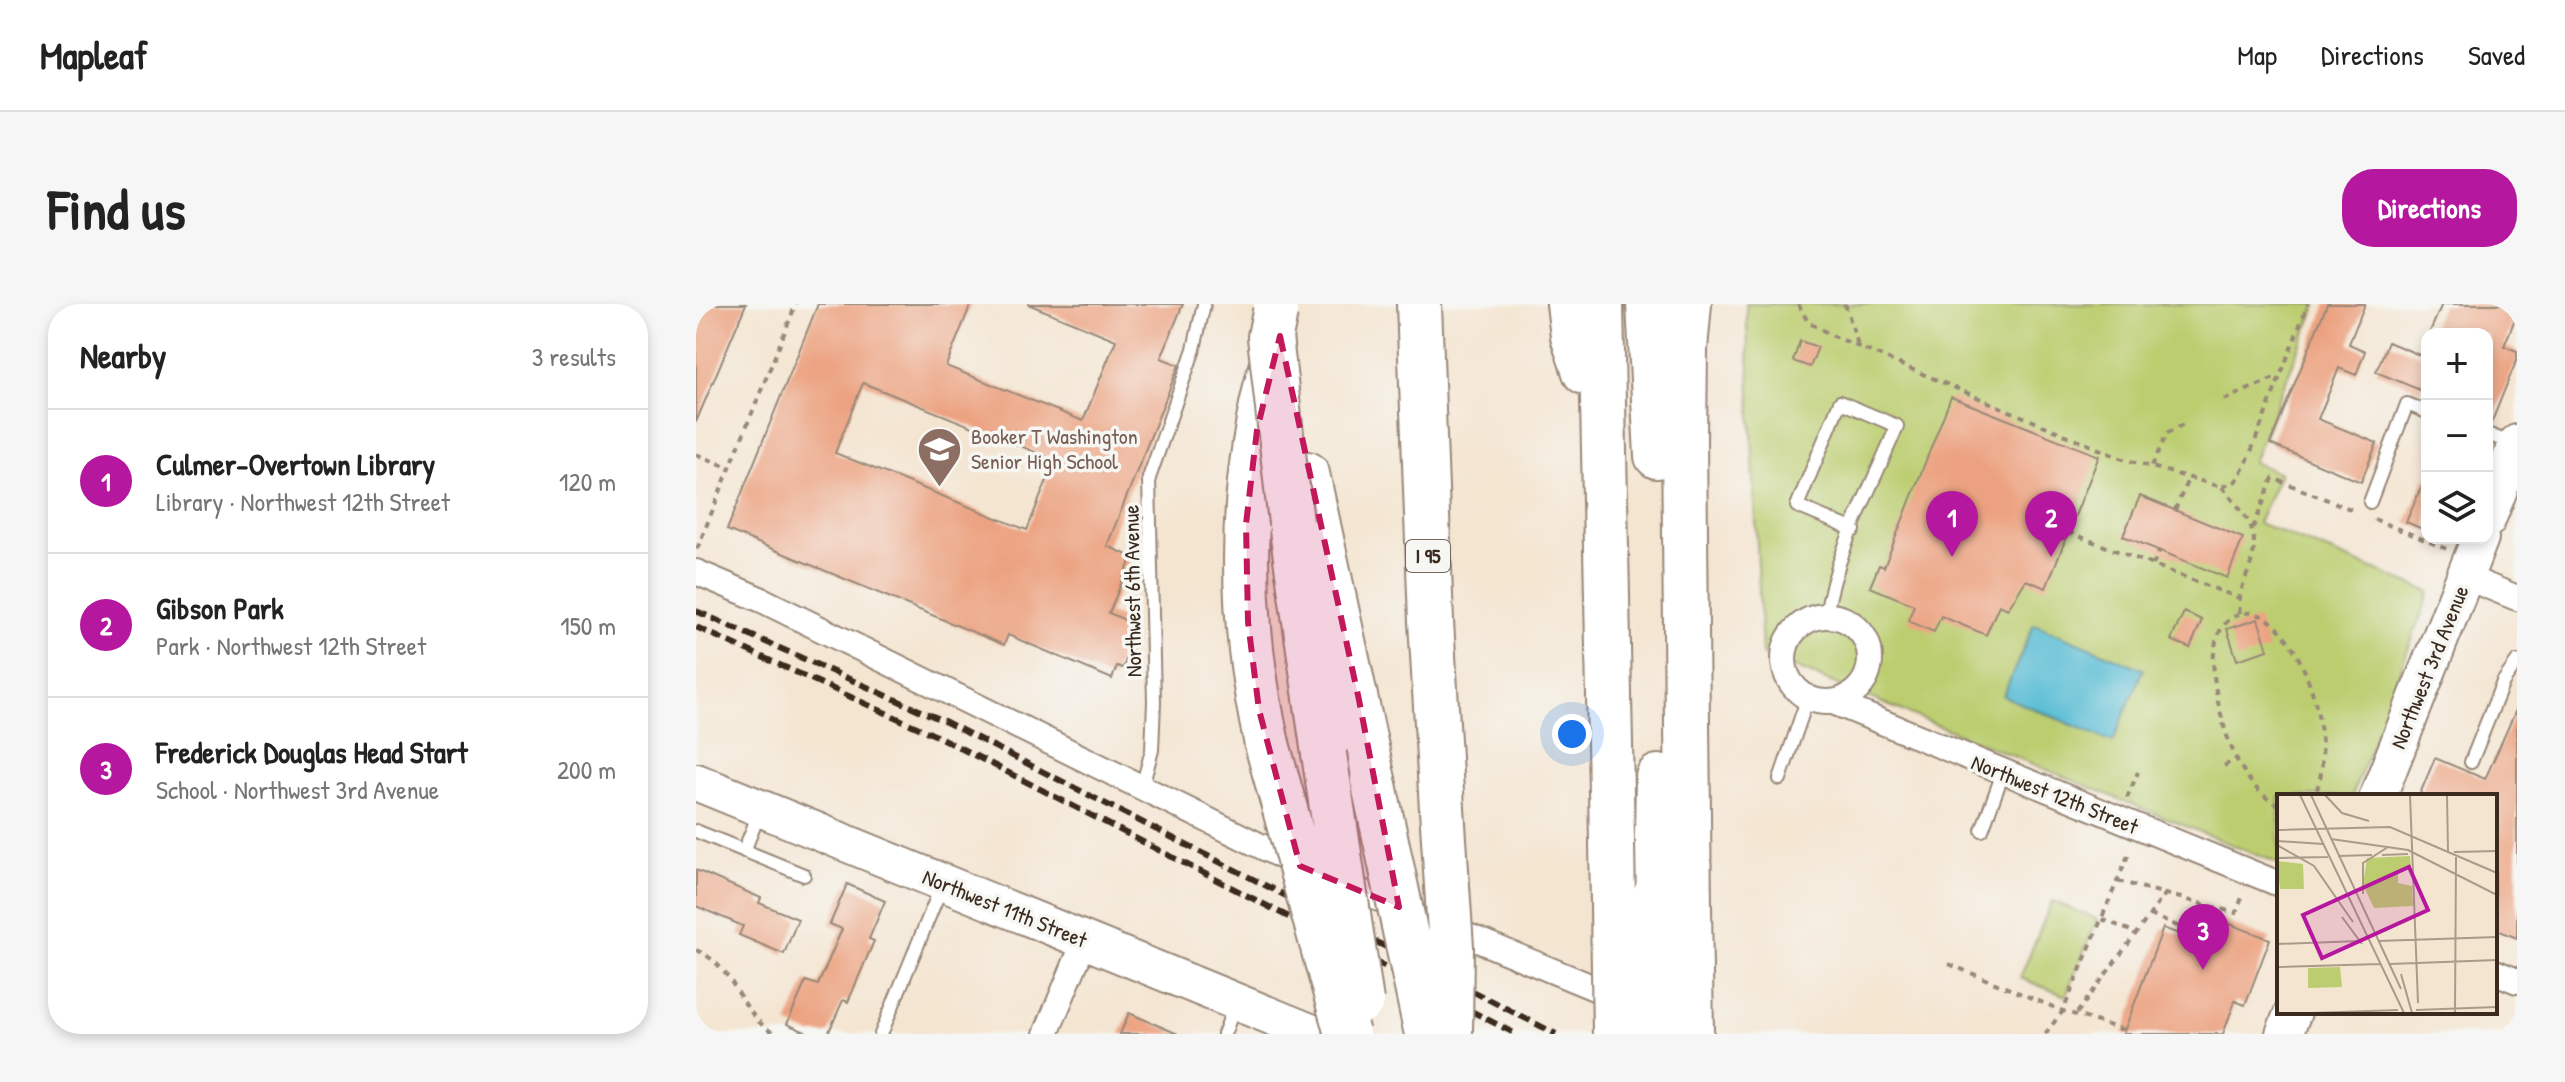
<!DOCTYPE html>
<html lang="en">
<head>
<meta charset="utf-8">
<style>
  body { margin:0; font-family:"Patrick Hand",sans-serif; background:#f6f6f6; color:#222 }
  .controls { position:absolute; right:24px; top:24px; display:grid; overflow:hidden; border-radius:16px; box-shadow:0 4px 12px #0003 }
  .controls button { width:72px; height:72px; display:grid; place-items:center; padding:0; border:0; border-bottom:2px solid #e0e0e0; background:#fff; color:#222; font:40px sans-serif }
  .you { position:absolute; left:876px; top:430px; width:28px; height:28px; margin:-20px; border:6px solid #fff; border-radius:50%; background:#1a73e8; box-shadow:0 0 0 12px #1a73e833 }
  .badge { display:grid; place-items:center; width:52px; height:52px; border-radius:50%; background:#b5179e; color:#fff; font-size:26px; font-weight:700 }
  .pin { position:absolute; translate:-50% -66px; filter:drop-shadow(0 2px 4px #0008) }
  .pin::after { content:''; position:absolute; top:42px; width:28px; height:24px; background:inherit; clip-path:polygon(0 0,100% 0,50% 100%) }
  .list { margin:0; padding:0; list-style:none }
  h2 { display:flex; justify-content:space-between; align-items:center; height:104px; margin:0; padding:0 32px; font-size:34px }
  h2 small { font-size:26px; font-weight:400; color:#767676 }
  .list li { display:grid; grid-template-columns:52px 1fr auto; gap:24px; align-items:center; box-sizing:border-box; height:144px; padding:0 32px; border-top:2px solid #e0e0e0 }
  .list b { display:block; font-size:30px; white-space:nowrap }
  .list p { margin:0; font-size:26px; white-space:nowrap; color:#767676 }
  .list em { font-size:26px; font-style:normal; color:#767676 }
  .icon { flex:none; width:44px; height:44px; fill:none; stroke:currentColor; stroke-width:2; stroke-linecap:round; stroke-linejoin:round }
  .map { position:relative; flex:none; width:1821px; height:730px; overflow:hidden; border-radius:32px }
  header { display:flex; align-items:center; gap:48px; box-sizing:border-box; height:112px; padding:0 40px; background:#fff; border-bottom:2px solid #e0e0e0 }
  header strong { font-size:38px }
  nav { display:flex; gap:44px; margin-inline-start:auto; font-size:28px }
  .intro { display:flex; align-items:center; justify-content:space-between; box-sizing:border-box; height:192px; padding:0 48px }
  h1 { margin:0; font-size:56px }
  .button { padding:20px 36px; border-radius:32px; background:#b5179e; color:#fff; font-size:28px; font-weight:700 }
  main { display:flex; gap:48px; padding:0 48px }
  aside { flex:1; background:#fff; border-radius:32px; box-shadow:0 4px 12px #0003 }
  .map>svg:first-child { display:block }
  .green { fill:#bccd70; stroke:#7c7c47; stroke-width:2 }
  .water { fill:#56bcd4; stroke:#487379; stroke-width:2 }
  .building { fill:#eca280; fill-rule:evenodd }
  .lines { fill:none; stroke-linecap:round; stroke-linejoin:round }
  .lane-casing { stroke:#988878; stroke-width:16 }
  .street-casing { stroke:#988878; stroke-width:28 }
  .secondary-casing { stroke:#988878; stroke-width:40 }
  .highway-casing { stroke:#988878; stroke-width:48 }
  .path { stroke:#988878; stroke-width:4; stroke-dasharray:6 6; stroke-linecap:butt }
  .lane { stroke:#fff; stroke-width:12 }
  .street { stroke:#fff; stroke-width:24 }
  .secondary { stroke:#fff; stroke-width:36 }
  .highway { stroke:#fff; stroke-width:44 }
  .rail { stroke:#3b2a1e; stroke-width:6; stroke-dasharray:12 6; stroke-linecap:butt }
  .highway-bridge-casing { stroke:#988878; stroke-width:48; stroke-linecap:butt }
  .highway-bridge { stroke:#fff; stroke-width:44 }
  .marked { fill:#c2185b; fill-opacity:0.2; stroke:#c2185b; stroke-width:6; stroke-dasharray:16 10; stroke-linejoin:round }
  .labels { text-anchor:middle; stroke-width:7; stroke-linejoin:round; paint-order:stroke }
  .shield { fill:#f6f6f2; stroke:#73675e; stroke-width:2 }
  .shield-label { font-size:20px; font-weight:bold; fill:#3b2a1e }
  .education-label { font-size:22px; fill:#785e54; stroke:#f6f6f2; text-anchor:start }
  .street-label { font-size:22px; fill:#3b2a1e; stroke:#f6f6f2 }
  .inset-road { fill:none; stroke:#aa9a89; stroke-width:2 }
  .view { fill:#b5179e; fill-opacity:0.15; stroke:#b5179e; stroke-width:4 }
  .inset-edge { fill:none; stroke:#3b2a1e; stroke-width:4 }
</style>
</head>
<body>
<header>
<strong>Mapleaf</strong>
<nav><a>Map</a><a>Directions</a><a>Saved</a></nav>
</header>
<div class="intro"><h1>Find us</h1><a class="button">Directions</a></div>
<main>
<aside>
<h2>Nearby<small>3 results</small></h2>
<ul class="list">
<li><span class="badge">1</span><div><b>Culmer-Overtown Library</b><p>Library · Northwest 12th Street</p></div><em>120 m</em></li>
<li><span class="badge">2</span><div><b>Gibson Park</b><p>Park · Northwest 12th Street</p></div><em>150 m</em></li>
<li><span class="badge">3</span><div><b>Frederick Douglas Head Start</b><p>School · Northwest 3rd Avenue</p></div><em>200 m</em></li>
</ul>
</aside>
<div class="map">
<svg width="1821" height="730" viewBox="0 0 1821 730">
  <rect width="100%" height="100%" fill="#f6f6f2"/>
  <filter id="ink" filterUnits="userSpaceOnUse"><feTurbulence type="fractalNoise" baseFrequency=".0125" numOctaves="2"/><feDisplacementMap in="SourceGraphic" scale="16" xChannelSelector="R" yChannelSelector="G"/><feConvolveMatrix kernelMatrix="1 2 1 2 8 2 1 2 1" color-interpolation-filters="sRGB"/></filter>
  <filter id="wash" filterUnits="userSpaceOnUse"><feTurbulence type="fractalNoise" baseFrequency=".006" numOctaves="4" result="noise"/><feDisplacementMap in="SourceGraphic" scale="32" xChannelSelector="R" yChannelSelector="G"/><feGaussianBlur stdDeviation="1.8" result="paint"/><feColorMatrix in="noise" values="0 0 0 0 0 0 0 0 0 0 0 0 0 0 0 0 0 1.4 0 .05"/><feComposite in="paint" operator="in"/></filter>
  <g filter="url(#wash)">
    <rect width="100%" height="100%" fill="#f4e5d1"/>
    <path class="green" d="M1050 0H1621L1557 158 1584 169 1562 219 1734 288 1656 492H1583V560L1066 350Z
      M1356 597 1401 615 1370 692 1324 674Z"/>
    <path class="water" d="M1338 320 1447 365 1417 438 1307 392Z"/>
    <g id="blocks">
      <path class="building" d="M0 0H50L0 118Z
        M122 0H275L250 62 387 117 420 36 332 0H487L465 54 483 61 411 242 436 253 413 309 436 319 430 335 437 338 427 364 421 362 416 375 312 331 308 341 31 226ZM167 79 359 156 331 226 139 149Z
        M1631 0H1669L1653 40 1669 47 1660 71 1643 64 1622 115 1681 139 1665 178 1574 140Z
        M1746 0H1821V10L1808 42 1821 47V55L1794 122 1791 121V30H1733Z
        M1104 37 1122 43 1114 63 1097 57Z
        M1692 38 1731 54V68L1724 86 1680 68Z
        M1255 93 1403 152 1350 284 1330 276 1312 305 1303 301 1290 331 1245 312 1238 328 1212 317 1218 301 1174 283 1183 261 1188 263Z
        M1731 170V227L1710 218Z
        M1444 192 1547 234 1531 274 1427 232Z
        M1488 308 1506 316 1494 344 1475 336Z
        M1562 315 1572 346 1541 356 1531 325Z
        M1821 404V634L1799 625V492H1723L1739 454 1789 475Z
        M0 566 65 594 63 599 102 615 88 650 43 631 47 622 0 602Z
        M151 580 189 597 173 635 178 637 152 698 147 696 132 730H114L91 720 110 677 122 681 146 625 134 620Z
        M1507 610 1574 635 1549 701 1539 697 1527 730H1427L1467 624 1496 635Z
        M433 709 482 730H424Z"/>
    </g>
  </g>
  <g filter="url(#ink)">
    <use href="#blocks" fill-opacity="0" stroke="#988878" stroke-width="2"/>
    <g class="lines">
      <defs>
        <path id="lane" d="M1791 130 1817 140
          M1674 198 1711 100 1731 108
          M1130 312C1140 246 1176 183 1201 122L1144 98 1101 202 1158 226
          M1775 458 1807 378 1821 358
          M1084 475 1112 393
          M446 483 456 446 458 398 453 174 498 45 508 0
          M1286 526 1307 469
          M0 527 108 571
          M48 547 64 507
          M185 730 246 581
          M528 730 540 699"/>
        <path id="street" d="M0 268 66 296 607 563
          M1769 273 1821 294
          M1088 355a43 43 0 1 1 86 0a43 43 0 1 1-86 0Z
          M1137 398 1583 580
          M641 578 711 606
          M748 622 925 695
          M1799 668 1821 677
          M350 730 389 636"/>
        <path id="secondary" d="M1791 216 1821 139
          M0 478 619 730
          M1682 492 1784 234
          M1588 730 1597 708"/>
        <path id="highway" d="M723 0 735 317 746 505
          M873 0 877 32 889 68
          M905 0 916 537
          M953 0 961 152
          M611 170 677 476
          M595 219 628 450
          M571 440C543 315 542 188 575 64
          M960 590 962 473
          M993 604 988 137 989 45 993 0"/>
      </defs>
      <use href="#lane" class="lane-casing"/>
      <use href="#street" class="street-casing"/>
      <use href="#secondary" class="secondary-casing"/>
      <use href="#highway" class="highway-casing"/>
      <path class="path" d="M1102 0 1112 18 1135 31 1424 154 1526 183 1540 177 1551 158 1612 0
        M1149 0 1162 41
        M1528 96 1576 75 1583 76
        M0 150 34 164
        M1456 162 1471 129 1489 119
        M1526 183C1554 216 1568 230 1550 273 1545 286 1542 296 1544 310
        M1479 206 1492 175
        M1678 215 1751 245
        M1557 224 1577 174 1659 207
        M1372 228 1543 294
        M1 245 100 0
        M1457 261 1463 247
        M1528 462 1541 454
        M1431 494 1442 468
        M1583 501C1554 489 1534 447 1527 418 1519 389 1505 327 1541 311 1550 307 1561 309 1570 314 1613 342 1641 447 1618 492
        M1422 577 1540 609 1547 591
        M1454 611 1499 629
        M1406 615 1440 629
        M0 646C41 663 43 712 80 730
        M1253 660 1367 707 1428 726
        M1381 709 1470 589
        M1349 730 1367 707 1433 549"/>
      <use href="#lane" class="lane"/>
      <use href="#street" class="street"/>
      <use href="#secondary" class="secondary"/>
      <use href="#highway" class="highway"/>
      <path class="rail" d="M0 307 248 417 860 730
        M0 323 243 433 820 730"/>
      <defs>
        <path id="highway-bridge" d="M579 8 574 33 595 219
          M571 440 651 730
          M628 450 665 697
          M677 476 731 730
          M746 505 755 643 754 730
          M916 537 919 730
          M960 590 962 730
          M993 604 995 730"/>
      </defs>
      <use href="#highway-bridge" class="highway-bridge-casing"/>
      <use href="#highway-bridge" class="highway-bridge"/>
    </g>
  </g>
  <path class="marked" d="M584 32 663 396 703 603 604 562 563 406 552 318 550 220 561 126Z"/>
  <defs>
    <symbol id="school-pin" viewBox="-11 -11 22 30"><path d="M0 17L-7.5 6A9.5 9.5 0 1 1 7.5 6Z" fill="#8d6e63" stroke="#f6f6f2"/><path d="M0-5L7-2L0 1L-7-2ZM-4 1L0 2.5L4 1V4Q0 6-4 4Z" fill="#fff"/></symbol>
  </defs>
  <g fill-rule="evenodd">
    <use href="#school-pin" x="218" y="120" width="51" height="69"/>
  </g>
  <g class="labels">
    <rect class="shield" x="710" y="236" width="44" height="32" rx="6"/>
    <g class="shield-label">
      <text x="732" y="259">I 95</text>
    </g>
    <g class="education-label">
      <text x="275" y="140">Booker T Washington<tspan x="275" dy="25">Senior High School</tspan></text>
    </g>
    <g class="street-label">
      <text transform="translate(436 287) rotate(-91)" y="8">Northwest 6th Avenue</text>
      <text transform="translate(1733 363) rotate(-68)" y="8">Northwest 3rd Avenue</text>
      <text transform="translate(1359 490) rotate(22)" y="8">Northwest 12th Street</text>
      <text transform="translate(309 604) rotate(22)" y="8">Northwest 11th Street</text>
    </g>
  </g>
  <g transform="translate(1581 490)">
    <rect width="220" height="220" fill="#f4e5d1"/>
    <path d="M133 62 134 75 121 76V89L135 92 136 112 97 114 86 91 90 64ZM0 67 26 70 27 95H3ZM63 173 65 193 31 194V174Z" fill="#bccd70"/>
    <path class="inset-road" d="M23 1 127 219M34 1 124 195M48 1 65 19 92 27M133 1 141 209M170 1 171 57M0 36 113 33 220 79M54 45 131 56 220 101M0 47 46 50M0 51 37 72 76 128M177 58 220 57M105 61 131 60M61 62 95 61M0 64 51 63M86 100V69L111 53M65 123 85 150M101 147 220 143M0 150 83 147M113 170 220 166M0 173 103 170M124 180 135 219M139 216 220 213M34 219 121 216M178 219 179 63"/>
    <path class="view" d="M132 73 151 116 45 164 26 121Z"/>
    <rect width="220" height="220" class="inset-edge"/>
  </g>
</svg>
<div class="controls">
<button>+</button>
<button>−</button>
<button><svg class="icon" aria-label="layers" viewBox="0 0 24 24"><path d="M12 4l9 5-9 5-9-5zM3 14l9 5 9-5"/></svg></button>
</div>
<div class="you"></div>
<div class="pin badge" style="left:1256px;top:253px">1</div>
<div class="pin badge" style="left:1355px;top:253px">2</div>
<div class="pin badge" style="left:1507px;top:666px">3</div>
</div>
</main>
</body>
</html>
